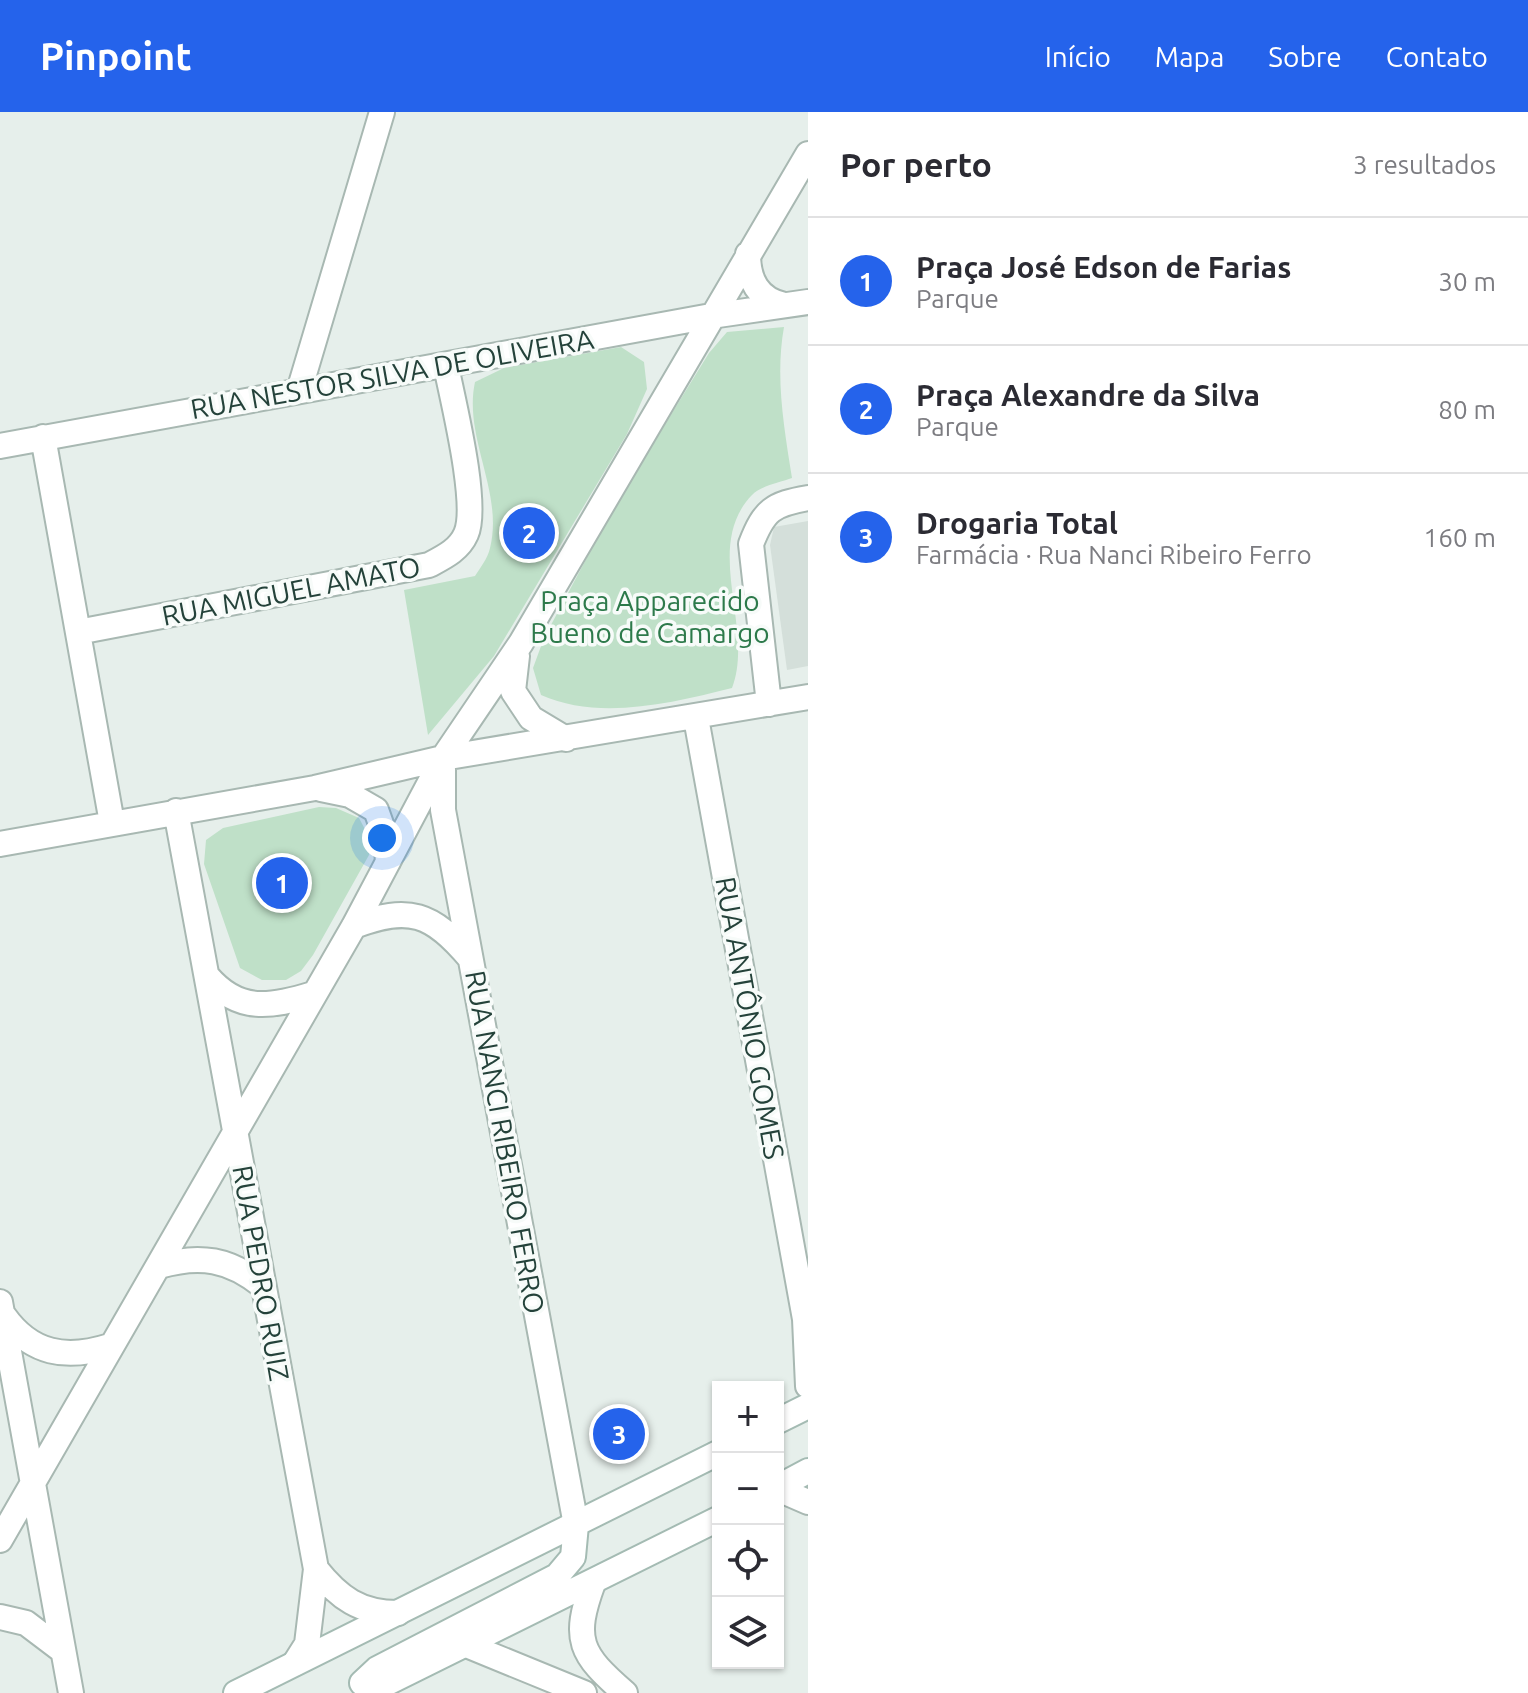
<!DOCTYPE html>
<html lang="pt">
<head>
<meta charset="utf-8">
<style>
  body { margin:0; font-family:Ubuntu,sans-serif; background:#f2f2f3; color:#2b2b33 }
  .controls { position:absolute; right:24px; bottom:24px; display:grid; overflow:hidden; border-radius:0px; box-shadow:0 2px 6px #0004 }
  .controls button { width:72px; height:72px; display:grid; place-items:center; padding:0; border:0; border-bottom:2px solid #e1e1e2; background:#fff; color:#2b2b33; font:40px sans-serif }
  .you { position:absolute; left:382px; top:726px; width:28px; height:28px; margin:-20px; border:6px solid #fff; border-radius:50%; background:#1a73e8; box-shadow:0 0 0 12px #1a73e833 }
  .badge { display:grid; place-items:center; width:52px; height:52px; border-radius:50%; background:#2563eb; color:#fff; font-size:26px; font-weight:700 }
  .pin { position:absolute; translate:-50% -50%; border:4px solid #fff; box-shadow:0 2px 8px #0006 }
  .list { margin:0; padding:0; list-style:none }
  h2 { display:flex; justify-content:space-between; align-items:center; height:104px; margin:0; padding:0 32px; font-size:34px }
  h2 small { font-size:26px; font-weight:400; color:#7c7c81 }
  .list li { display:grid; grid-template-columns:52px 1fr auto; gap:24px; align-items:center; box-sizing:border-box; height:128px; padding:0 32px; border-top:2px solid #e1e1e2 }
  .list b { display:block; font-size:30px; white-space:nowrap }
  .list p { margin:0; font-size:26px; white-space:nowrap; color:#7c7c81 }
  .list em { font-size:26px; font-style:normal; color:#7c7c81 }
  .icon { flex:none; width:44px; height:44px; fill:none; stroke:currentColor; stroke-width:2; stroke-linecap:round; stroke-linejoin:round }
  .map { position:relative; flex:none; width:808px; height:1581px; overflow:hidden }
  header { display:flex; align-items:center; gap:48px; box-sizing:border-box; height:112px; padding:0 40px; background:#2563eb; color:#fff }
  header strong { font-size:38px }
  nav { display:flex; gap:44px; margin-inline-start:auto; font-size:28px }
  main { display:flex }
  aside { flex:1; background:#fff }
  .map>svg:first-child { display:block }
  .built { fill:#d4dfda }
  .green { fill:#bfe0c8 }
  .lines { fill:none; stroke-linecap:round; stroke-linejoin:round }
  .street-casing { stroke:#a8b8b2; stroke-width:28 }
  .secondary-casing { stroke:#a4bbb3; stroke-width:28 }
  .street { stroke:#fff; stroke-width:24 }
  .secondary { stroke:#fff; stroke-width:24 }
  .labels { text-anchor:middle; stroke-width:7; stroke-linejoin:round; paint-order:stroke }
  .street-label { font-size:28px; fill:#24423a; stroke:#f7fbf9 }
  .park-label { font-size:28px; fill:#2d7a4b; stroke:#f7fbf9 }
</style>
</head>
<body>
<header>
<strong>Pinpoint</strong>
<nav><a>Início</a><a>Mapa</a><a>Sobre</a><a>Contato</a></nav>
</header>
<main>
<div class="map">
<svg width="808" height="1581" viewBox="0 0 808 1581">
  <rect width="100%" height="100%" fill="#e6efeb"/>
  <path class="built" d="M808 409V554L787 558 770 433 774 415Z"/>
  <path class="green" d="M784 215C775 265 784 315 792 366 781 370 760 374 752 383 702 435 755 516 732 576 672 591 599 609 541 583L533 556 544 526 614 395 709 241 727 220Z
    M621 235 644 250 647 277 627 322 494 544 428 623 404 478 475 464C480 456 488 446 490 436 504 381 463 325 475 270L504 256Z
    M319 695 336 696 359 706 370 727 369 743 313 843 301 859 286 868H262L240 856 204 752 206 728 223 716Z"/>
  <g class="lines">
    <defs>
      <path id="street" d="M748 142C748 168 758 187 784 193
        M299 279 382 0
        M43 325 112 711
        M0 334 711 204 808 190
        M78 520 429 453C444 445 459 438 466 422 479 393 453 289 446 254
        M517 544 513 579 531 606 566 627
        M769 592 751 432C764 398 773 392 808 386
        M696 606 805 1207 808 1274
        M443 652V698L576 1413
        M321 677 350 683 376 698 386 726 388 750
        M176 699 316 1457 307 1532 295 1551
        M0 732 315 676 443 646 808 585
        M354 814C409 793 432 801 470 846
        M208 865C239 901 271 895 313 882
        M159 1154C200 1142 230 1147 263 1174
        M0 1190 71 1581
        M4 1204C31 1242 66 1248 110 1234
        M778 1377 808 1390
        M0 1428 354 814 443 646 521 531 808 42
        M316 1457C339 1486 360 1501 398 1501
        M593 1471C572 1528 580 1542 625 1581
        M0 1505 26 1511 63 1539
        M464 1532 584 1581"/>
      <path id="secondary" d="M778 1309 808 1294
        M778 1375 808 1359
        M362 1571 377 1557 557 1464 573 1445 576 1413
        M236 1581 718 1341
        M367 1581 718 1407"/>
    </defs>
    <use href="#street" class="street-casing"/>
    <use href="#secondary" class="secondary-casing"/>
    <use href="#street" class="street"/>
    <use href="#secondary" class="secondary"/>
  </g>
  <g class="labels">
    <g class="street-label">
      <text transform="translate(392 262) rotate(-10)" y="10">RUA NESTOR SILVA DE OLIVEIRA</text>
      <text transform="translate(291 479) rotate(-11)" y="10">RUA MIGUEL AMATO</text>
      <text transform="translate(750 906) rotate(80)" y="10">RUA ANTÔNIO GOMES</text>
      <text transform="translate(505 1030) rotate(80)" y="10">RUA NANCI RIBEIRO FERRO</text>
      <text transform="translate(261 1161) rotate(80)" y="10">RUA PEDRO RUIZ</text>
    </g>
    <g class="park-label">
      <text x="650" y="499">Praça Apparecido<tspan x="650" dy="32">Bueno de Camargo</tspan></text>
    </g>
  </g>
</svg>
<div class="controls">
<button>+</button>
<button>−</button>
<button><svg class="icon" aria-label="locate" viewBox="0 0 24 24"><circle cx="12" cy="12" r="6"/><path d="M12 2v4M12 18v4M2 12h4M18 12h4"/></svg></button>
<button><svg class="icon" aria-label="layers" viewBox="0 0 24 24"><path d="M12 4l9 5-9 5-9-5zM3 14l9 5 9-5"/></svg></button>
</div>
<div class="you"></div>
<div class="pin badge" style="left:282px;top:771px">1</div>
<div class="pin badge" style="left:529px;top:421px">2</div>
<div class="pin badge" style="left:619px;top:1322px">3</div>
</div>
<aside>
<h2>Por perto<small>3 resultados</small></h2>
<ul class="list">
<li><span class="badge">1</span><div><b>Praça José Edson de Farias</b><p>Parque</p></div><em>30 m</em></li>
<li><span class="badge">2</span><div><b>Praça Alexandre da Silva</b><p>Parque</p></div><em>80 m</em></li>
<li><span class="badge">3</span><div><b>Drogaria Total</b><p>Farmácia · Rua Nanci Ribeiro Ferro</p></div><em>160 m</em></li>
</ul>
</aside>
</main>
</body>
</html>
